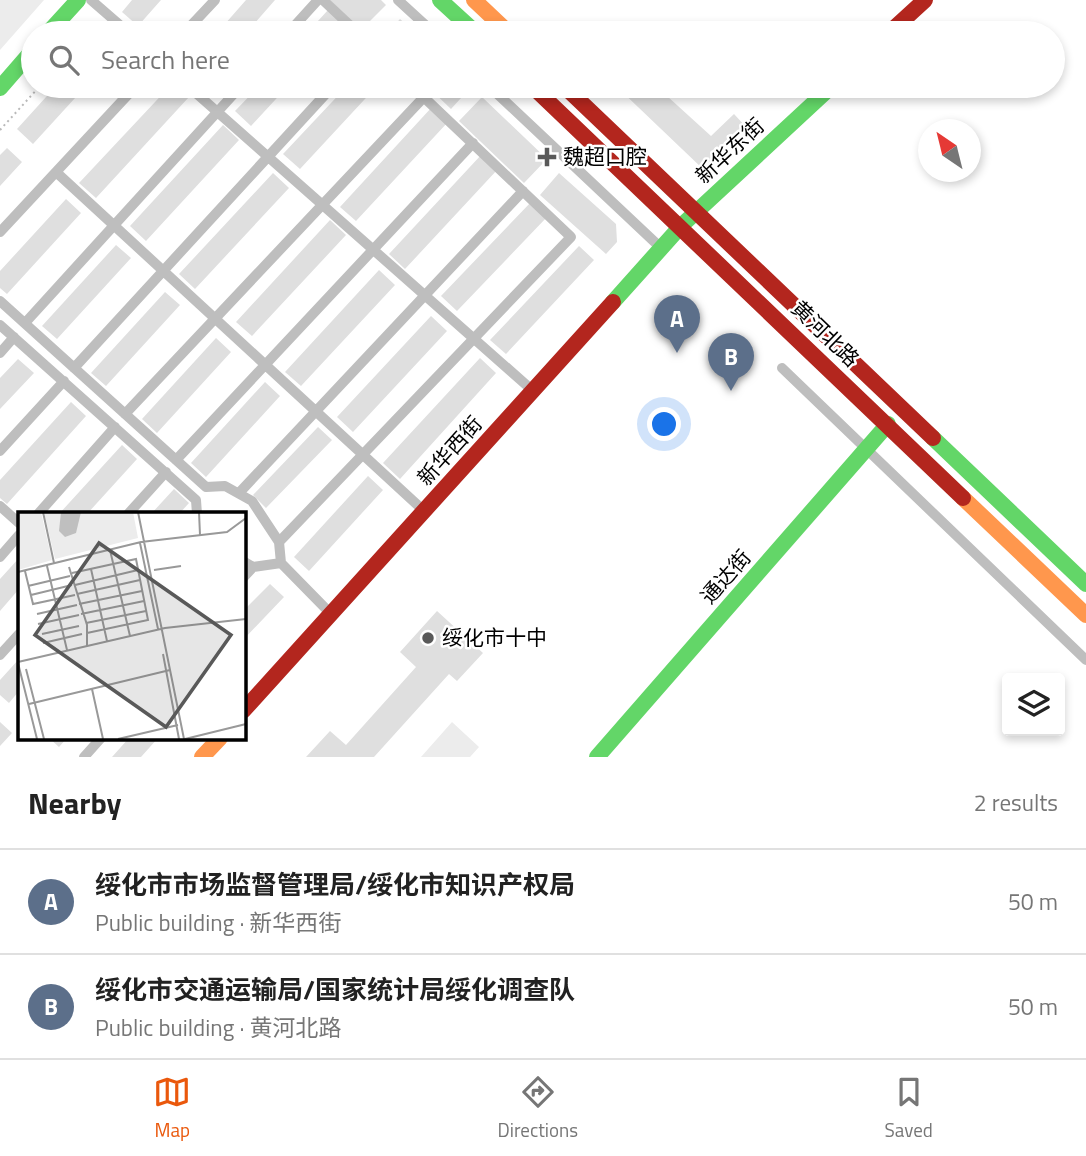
<!DOCTYPE html>
<html lang="en">
<head>
<meta charset="utf-8">
<style>
  body { margin:0; font-family:"Titillium Web","Noto Sans SC",sans-serif; background:#f6f6f6; color:#222 }
  .controls { position:absolute; right:21px; bottom:21px; display:grid; overflow:hidden; border-radius:7px; box-shadow:0 4px 10px #0003 }
  .controls button { width:63px; height:63px; display:grid; place-items:center; padding:0; border:0; border-bottom:2px solid #e0e0e0; background:#fff; color:#222; font:35px sans-serif }
  .compass { position:absolute; left:918px; top:119px; width:63px; height:63px; border-radius:50%; background:#fff; box-shadow:0 4px 10px #0003; rotate:325deg }
  .you { position:absolute; left:665px; top:425px; width:24px; height:24px; margin:-18px; border:5px solid #fff; border-radius:50%; background:#1a73e8; box-shadow:0 0 0 10px #1a73e833 }
  .badge { display:grid; place-items:center; width:46px; height:46px; border-radius:50%; background:#ea580c; color:#fff; font-size:23px; font-weight:700 }
  .pin { position:absolute; translate:-50% -58px; filter:drop-shadow(0 2px 4px #0008) }
  .pin::after { content:''; position:absolute; top:37px; width:24px; height:21px; background:inherit; clip-path:polygon(0 0,100% 0,50% 100%) }
  .list { margin:0; padding:0; list-style:none }
  h2 { display:flex; justify-content:space-between; align-items:center; height:91px; margin:0; padding:0 28px; font-size:30px }
  h2 small { font-size:23px; font-weight:400; color:#767676 }
  .list li { display:grid; grid-template-columns:46px 1fr auto; gap:21px; align-items:center; box-sizing:border-box; height:105px; padding:0 28px; border-top:2px solid #e0e0e0 }
  .list b { display:block; font-size:26px; white-space:nowrap }
  .list p { margin:0; font-size:23px; white-space:nowrap; color:#767676 }
  .list em { font-size:23px; font-style:normal; color:#767676 }
  .icon { flex:none; width:38px; height:38px; fill:none; stroke:currentColor; stroke-width:2; stroke-linecap:round; stroke-linejoin:round }
  .map { position:relative; flex:none; width:1086px; height:757px; overflow:hidden }
  .search { position:absolute; background:#fff; box-shadow:0 4px 10px #0003; left:21px; right:21px; top:21px; height:77px; display:flex; align-items:center; gap:18px; box-sizing:border-box; padding:0 24px; border-radius:38px; color:#767676; font-size:26px }
  .sheet { height:301px; background:#fff }
  nav { display:flex; justify-content:space-around; align-items:center; box-sizing:border-box; height:98px; border-top:2px solid #e0e0e0; background:#fff; font-size:19px; color:#767676 }
  nav a { display:grid; justify-items:center; gap:4px }
  nav .on { color:#ea580c }
  .map>svg:first-child { display:block }
  .green { fill:#ececec }
  .building { fill:#dfdfdf }
  .lines { fill:none; stroke-linecap:round; stroke-linejoin:round }
  .path { stroke:#b9b9b9; stroke-width:2; stroke-dasharray:2 3.5; stroke-linecap:butt }
  .street { stroke:#bebebe; stroke-width:10 }
  .fast { stroke:#63d668; stroke-width:16 }
  .slow { stroke:#ff974d; stroke-width:16 }
  .jam { stroke:#b3261e; stroke-width:16 }
  .poi-dot { fill:#595959; stroke:#fff; stroke-width:2.5 }
  .labels { text-anchor:middle; stroke-width:5; stroke-linejoin:round; paint-order:stroke }
  .street-label { font-size:21px; fill:#000; stroke:#fff }
  .poi-label { font-size:21px; fill:#000; stroke:#fff; text-anchor:start }
  .inset-road { fill:none; stroke:#999; stroke-width:2 }
  .view { fill:#595959; fill-opacity:0.15; stroke:#595959; stroke-width:3.5 }
  .inset-edge { fill:none; stroke:#000; stroke-width:3.5 }
</style>
</head>
<body>
<div class="map">
<svg width="1086" height="757" viewBox="0 0 1086 757">
  <rect width="100%" height="100%" fill="#fff"/>
  <path class="green" d="M0 0H44L0 50Z
    M452 722 479 747 470 757H421Z"/>
  <path class="building" d="M132 0H161L138 26 122 12Z
    M246 0H275L246 33H217Z
    M330 0H381L386 5 361 30Z
    M328 10 345 25 337 33H307Z
    M400 19 415 33H387Z
    M56 86H86L33 144 17 129Z
    M170 86H177L189 97 96 198 79 183Z
    M259 86H288L251 126 235 111Z
    M347 86H377L300 169 283 154Z
    M427 86H470L471 87 451 109Z
    M616 86H656L711 136 734 114 747 128 704 170Z
    M482 97 547 159 524 183 459 121Z
    M432 107 448 122 356 221 340 207Z
    M223 125 239 140 146 241 130 226Z
    M7 148 22 162 0 186V155Z
    M482 154 498 169 405 269 389 254Z
    M273 173 289 188 195 289 179 274Z
    M559 173 616 224 617 242 606 254 540 195Z
    M66 199 81 213 7 294 0 288V271Z
    M532 201 547 217 457 311 441 296Z
    M330 220 346 235 252 336 236 322Z
    M116 245 131 258 57 339 42 326Z
    M579 246 594 260 506 354 490 340Z
    M379 270 395 285 301 386 285 372Z
    M165 292 180 305 106 386 91 373Z
    M431 316 447 331 353 432 337 417Z
    M216 338 231 352 157 433 142 419Z
    M480 358 496 373 400 479 383 463Z
    M18 359 34 373 0 409V378Z
    M265 382 280 396 206 477 191 463Z
    M71 402 86 416 7 504 0 498V480Z
    M318 427 332 440 266 508 253 495Z
    M122 445 137 459 87 514H59Z
    M368 476 383 490 309 571 294 557Z
    M174 489 189 503 179 514H151Z
    M19 558V589L0 611V579Z
    M270 584 284 597 243 640V611Z
    M437 611 483 653 457 681 449 674 374 757H306L330 731 346 745 416 667 400 652Z
    M19 659V691L9 703 0 695V680Z
    M0 722 12 733 0 746Z
    M49 738H67L59 747Z
    M129 738H158L141 757H112Z"/>
  <g class="lines">
    <path class="path" d="M86 33 97 21
      M0 130 40 86"/>
    <path class="street" d="M91 0 129 33
      M323 0 358 33
      M398 0 434 33
      M184 33 215 0
      M288 33 318 0
      M188 86 532 390
      M489 86 661 248
      M56 172 424 511
      M0 232 136 86
      M0 301 206 487 225 486 252 501 279 542 281 563 331 614
      M25 323 241 86
      M0 325 196 500 197 514
      M0 353 14 337
      M74 368 333 86
      M782 368 1086 660
      M125 414 424 97
      M0 451 64 381
      M176 460 473 143
      M239 493 523 191
      M0 506 19 523
      M38 514 115 427
      M128 514 166 472
      M279 542 571 237 412 86
      M0 557 19 535
      M243 561 253 567 281 563
      M243 578 253 567
      M0 655 19 634
      M84 757 101 738"/>
    <path class="fast" d="M440 0 476 33
      M48 33 78 0
      M0 88 33 50
      M613 302 681 226 832 86
      M933 438 1086 584
      M597 757 888 424"/>
    <path class="slow" d="M474 0 509 33
      M963 498 1086 615
      M202 757 220 738"/>
    <path class="jam" d="M889 33 925 0
      M532 86 963 498
      M564 86 933 438
      M243 711 613 302"/>
  </g>
  <g class="poi-dot">
    <path d="M543.5 146.5h7v7h7v7h-7v7h-7v-7h-7v-7h7z"/>
    <circle cx="428" cy="638" r="7"/>
  </g>
  <g class="labels">
    <g class="street-label">
      <text transform="translate(730 151) rotate(-43)" y="7">新华东街</text>
      <text transform="translate(825 334) rotate(44)" y="7">黄河北路</text>
      <text transform="translate(450 451) rotate(-48)" y="7">新华西街</text>
      <text transform="translate(726 577) rotate(-49)" y="7">通达街</text>
    </g>
    <g class="poi-label">
      <text x="563" y="164">魏超口腔</text>
      <text x="442" y="645">绥化市十中</text>
    </g>
  </g>
  <g transform="translate(18 512)">
    <rect width="228" height="228" fill="#fff"/>
    <path d="M0 0H23L34 48 0 58ZM26 0H115L120 26 37 47Z" fill="#ececec"/>
    <path d="M43 0H63L58 21 47 25 41 19Z" fill="#bfbfbf"/>
    <path class="inset-road" d="M25 0 36 51M120 0 166 227M181 0 182 23M122 31 140 117M92 38 112 124M29 54 49 138M51 55 69 113V134M73 57 89 129M136 58 163 54M7 59 15 92 57 83M0 60 123 30 209 20 228 6M54 61 118 47 130 108 69 121M57 73 120 58M10 74 52 64M59 82 122 68M13 83 54 73M61 92 124 79M19 102 59 93M63 102 126 89M68 111 128 99M20 112 61 103M24 122 61 114M25 131 64 122M145 142 161 227M0 150 147 116 228 107M0 151 19 227M8 157 26 227M74 177 85 227M11 192 152 158M100 227 160 213M167 227 228 212"/>
    <path class="view" d="M81 31 213 123 148 215 17 123Z"/>
    <rect width="228" height="228" class="inset-edge"/>
  </g>
</svg>
<div class="controls">
<button><svg class="icon" aria-label="layers" viewBox="0 0 24 24"><path d="M12 4l9 5-9 5-9-5zM3 14l9 5 9-5"/></svg></button>
</div>
<svg class="compass" viewBox="-18 -18 36 36"><path d="M0-13l5 13h-10z" fill="#e53935"/><path d="M0 13l5-13h-10z" fill="#767676"/></svg>
<div class="you"></div>
<div class="pin badge" style="left:677px;top:353px;background:#5c6f8a">A</div>
<div class="pin badge" style="left:731px;top:391px;background:#5c6f8a">B</div>
<div class="search"><svg class="icon" aria-label="search" viewBox="0 0 24 24"><circle cx="10" cy="10" r="6"/><path d="M15 15l6 6"/></svg>Search here</div>
</div>
<section class="sheet">
<h2>Nearby<small>2 results</small></h2>
<ul class="list">
<li><span class="badge" style="background:#5c6f8a">A</span><div><b>绥化市市场监督管理局/绥化市知识产权局</b><p>Public building · 新华西街</p></div><em>50 m</em></li>
<li><span class="badge" style="background:#5c6f8a">B</span><div><b>绥化市交通运输局/国家统计局绥化调查队</b><p>Public building · 黄河北路</p></div><em>50 m</em></li>
</ul>
</section>
<nav>
<a class="on"><svg class="icon" aria-label="map" viewBox="0 0 24 24"><path d="M3 6l6-2 6 2 6-2v14l-6 2-6-2-6 2zM9 4v14M15 6v14"/></svg>Map</a>
<a><svg class="icon" aria-label="directions" viewBox="0 0 24 24"><path d="M12 3l9 9-9 9-9-9zM9 14v-3h6M13 9l2 2-2 2"/></svg>Directions</a>
<a><svg class="icon" aria-label="saved" viewBox="0 0 24 24"><path d="M7 4h10v16l-5-4-5 4z"/></svg>Saved</a>
</nav>
</body>
</html>
